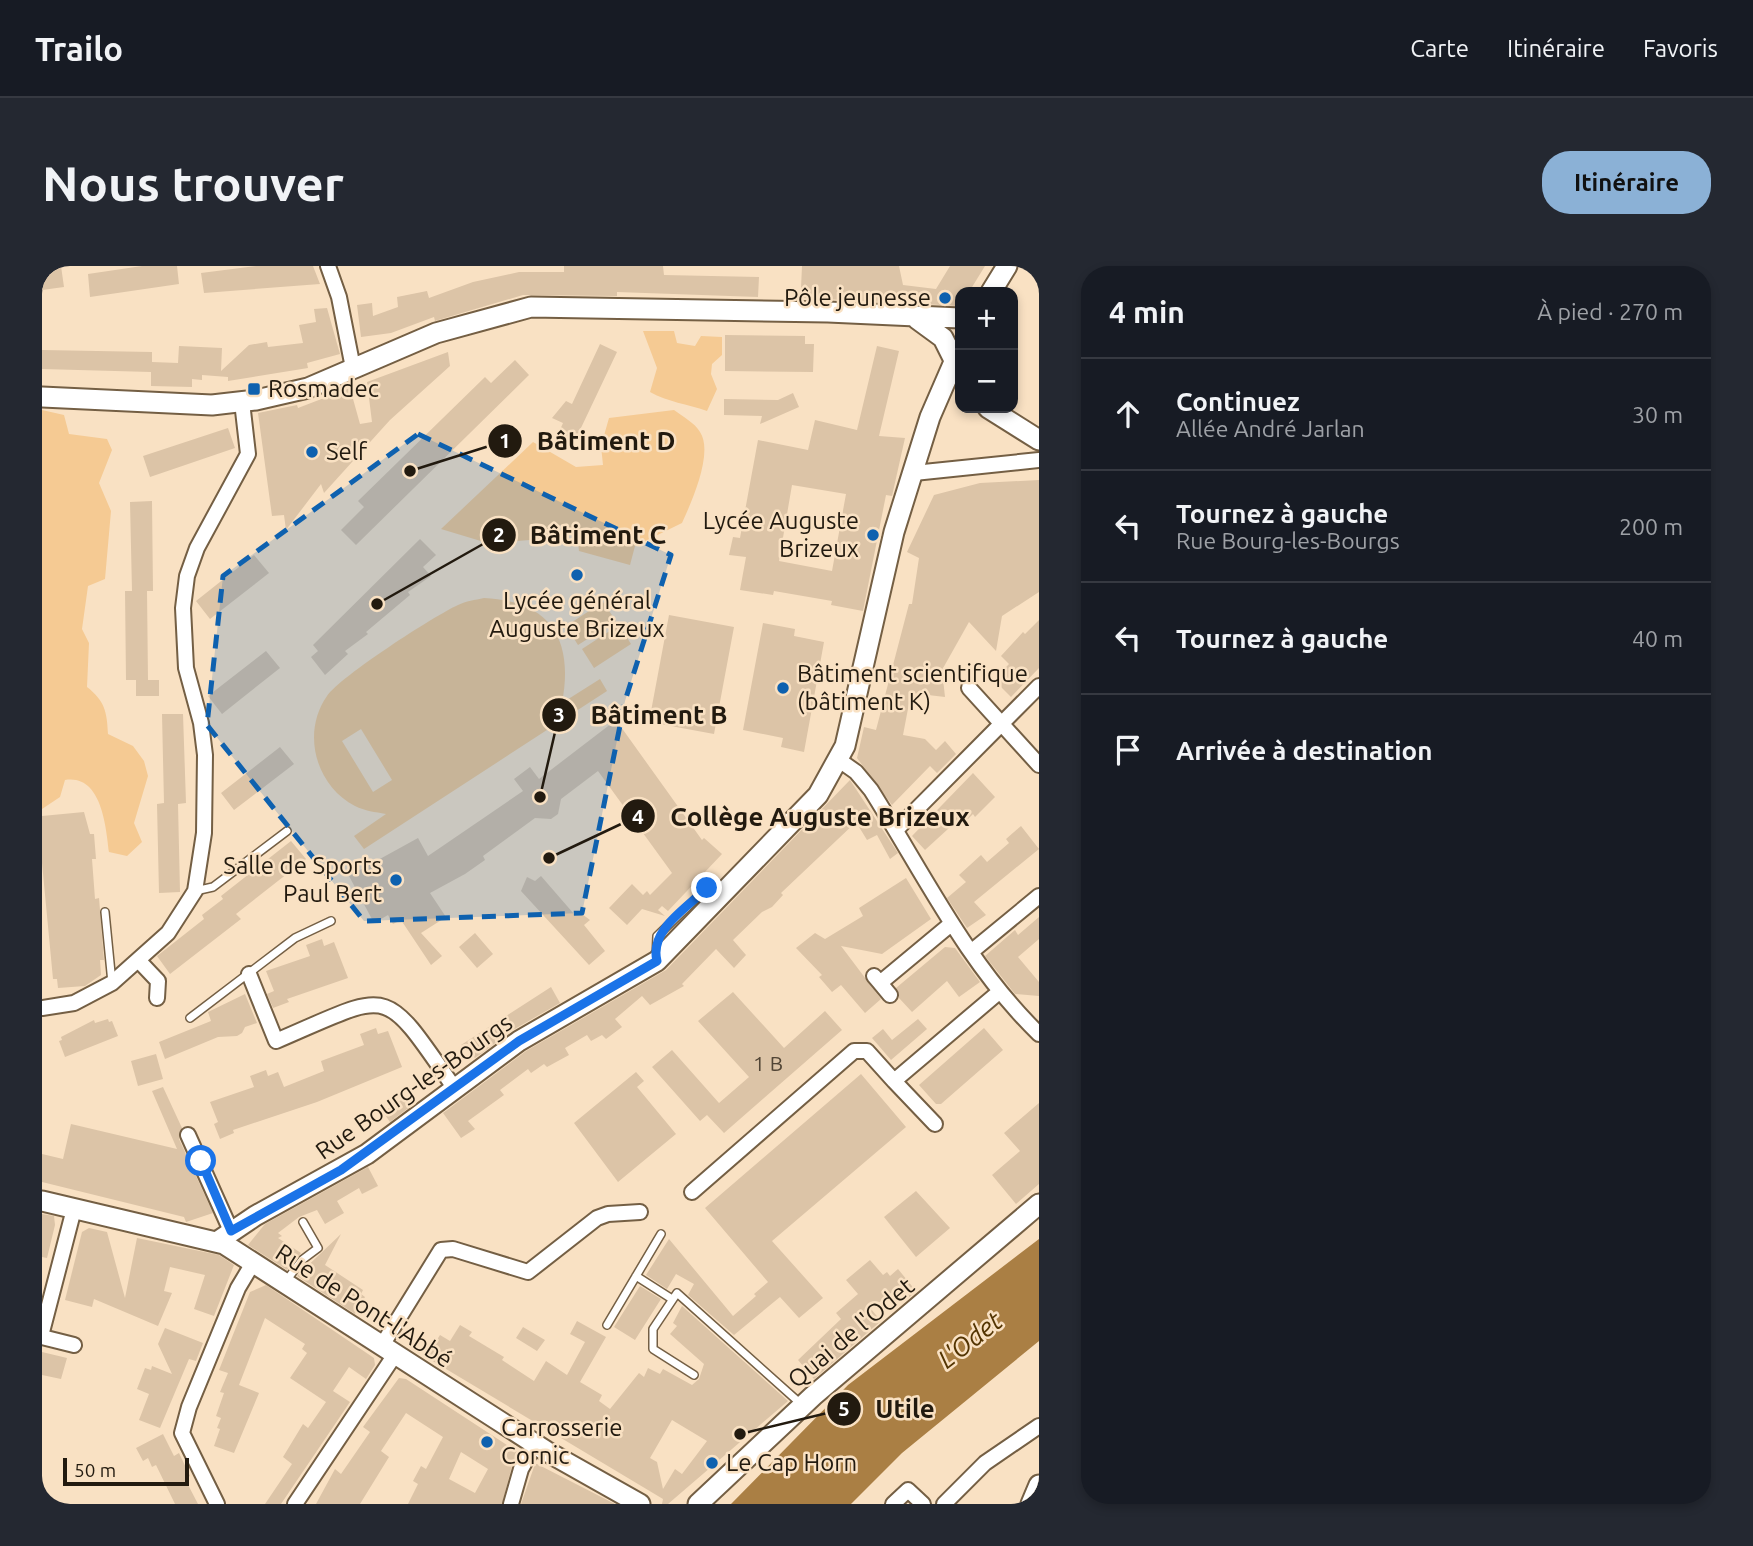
<!DOCTYPE html>
<html lang="fr">
<head>
<meta charset="utf-8">
<style>
  body { margin:0; font-family:Ubuntu,sans-serif; background:#242831; color:#f1f3f6 }
  .controls { position:absolute; right:21px; top:21px; display:grid; overflow:hidden; border-radius:14px; box-shadow:0 4px 10px #0003 }
  .controls button { width:63px; height:63px; display:grid; place-items:center; padding:0; border:0; border-bottom:2px solid #363941; background:#171b24; color:#f1f3f6; font:35px sans-serif }
  .scale { position:absolute; left:21px; bottom:18px; width:126px; box-sizing:border-box; padding-left:7px; border:4px solid #221a0f; border-top:0; font-size:19px; line-height:24px; white-space:nowrap; color:#221a0f; -webkit-text-stroke:5px #f9e1c3; paint-order:stroke }
  .stop { position:absolute; width:21px; height:21px; margin:-16px; border:5px solid #1a73e8; border-radius:50%; background:#fff }
  .stop.end { background:#1a73e8; border-color:#fff; box-shadow:0 2px 7px #0008 }
  .list { margin:0; padding:0; list-style:none }
  h2 { display:flex; justify-content:space-between; align-items:center; height:91px; margin:0; padding:0 28px; font-size:30px }
  h2 small { font-size:23px; font-weight:400; color:#9ea1a6 }
  .list li { display:grid; grid-template-columns:46px 1fr auto; gap:21px; align-items:center; box-sizing:border-box; height:112px; padding:0 28px; border-top:2px solid #363941 }
  .list b { display:block; font-size:26px; white-space:nowrap }
  .list p { margin:0; font-size:23px; white-space:nowrap; color:#9ea1a6 }
  .list em { font-size:23px; font-style:normal; color:#9ea1a6 }
  .icon { flex:none; width:38px; height:38px; fill:none; stroke:currentColor; stroke-width:2; stroke-linecap:round; stroke-linejoin:round }
  .map { position:relative; flex:none; width:997px; height:1238px; overflow:hidden; border-radius:28px }
  header { display:flex; align-items:center; gap:42px; box-sizing:border-box; height:98px; padding:0 35px; background:#171b24; border-bottom:2px solid #363941 }
  header strong { font-size:33px }
  nav { display:flex; gap:38px; margin-inline-start:auto; font-size:24px }
  .intro { display:flex; align-items:center; justify-content:space-between; box-sizing:border-box; height:168px; padding:0 42px }
  h1 { margin:0; font-size:49px }
  .button { padding:18px 32px; border-radius:28px; background:#8bb1d6; color:#111; font-size:24px; font-weight:700 }
  main { display:flex; gap:42px; padding:0 42px }
  aside { flex:1; background:#171b24; border-radius:28px; box-shadow:0 4px 10px #0003 }
  .map>svg:first-child { display:block }
  .green { fill:#f5ca93; fill-rule:evenodd }
  .water { fill:#aa7f44 }
  .building { fill:#dcc4a7; fill-rule:evenodd }
  .lines { fill:none; stroke-linecap:round; stroke-linejoin:round }
  .lane-casing { stroke:#745f44; stroke-width:10 }
  .street-casing { stroke:#745f44; stroke-width:18 }
  .secondary-casing { stroke:#745f44; stroke-width:23 }
  .lane { stroke:#fff; stroke-width:7 }
  .street { stroke:#fff; stroke-width:14 }
  .secondary { stroke:#fff; stroke-width:19 }
  .route { stroke:#1a73e8; stroke-width:9 }
  .marked { fill:#0e61af; fill-opacity:0.2; stroke:#0e61af; stroke-width:5; stroke-dasharray:14 9; stroke-linejoin:round }
  .poi-dot { fill:#0e61af; stroke:#f9e1c3; stroke-width:2.5 }
  .labels { text-anchor:middle; stroke-width:5; stroke-linejoin:round; paint-order:stroke }
  .number-label { font-size:21px; fill:#504435 }
  .poi-label { font-size:24px; fill:#221a0f; stroke:#f9e1c3; text-anchor:start }
  .street-label { font-size:24px; fill:#221a0f; stroke:#f9e1c3 }
  .water-label { font-size:26px; font-style:italic; fill:#533402; stroke:#f9e1c3 }
  .leader { fill:none; stroke:#221a0f; stroke-width:2.5 }
  .callout-dot { fill:#221a0f; stroke:#f9e1c3; stroke-width:2.5 }
  .mark-label { font-size:21px; text-anchor:middle; font-weight:bold; fill:#fff }
  .callout-label { font-size:26px; text-anchor:middle; font-weight:bold; fill:#221a0f; stroke:#f9e1c3; stroke-width:5; stroke-linejoin:round; paint-order:stroke }
</style>
</head>
<body>
<header>
<strong>Trailo</strong>
<nav><a>Carte</a><a>Itinéraire</a><a>Favoris</a></nav>
</header>
<div class="intro"><h1>Nous trouver</h1><a class="button">Itinéraire</a></div>
<main>
<div class="map">
<svg width="997" height="1238" viewBox="0 0 997 1238">
  <rect width="100%" height="100%" fill="#f9e1c3"/>
  <path class="green" d="M601 65H632L635 77 653 80 659 70 680 71V89L670 98 669 108 675 123 665 145C645 138 626 136 608 126L615 102Z
    M0 144 22 149 27 168 65 173 70 184 57 217 69 245 63 313 46 320 40 363 47 377 45 421C63 435 65 446 66 468L91 480 102 495 106 510 92 557 100 576 85 590 67 586C64 562 60 508 23 514L18 531 0 543Z
    M632 144C640 150 653 157 658 166 672 187 649 237 640 257L593 280 588 299 537 285 535 269 519 259 500 273 475 275 471 270 462 272V282L399 263 491 176 534 201 561 199 559 180 567 152Z
    M442 332C509 335 532 374 520 437L558 413 565 425 322 583 312 570 344 548C333 546 323 545 313 540 274 520 259 467 285 430 299 410 392 350 416 339 424 335 433 334 442 332ZM319 463 350 514 331 526 300 475Z
    M561 336 574 355 536 379 524 360Z
    M577 359 589 378 552 402 540 383Z"/>
  <path class="water" d="M997 973V1075L860 1187 809 1238H689L806 1119Z"/>
  <path class="building" d="M0 0H19L22 21 0 24Z
    M100 0H135L137 18 48 31 46 8Z
    M214 0H271L278 18 162 27 159 7Z
    M522 0H621L622 9 717 11 716 31 575 26V30L481 29 393 55 392 51 349 67 319 71 315 39 330 37 331 50 356 41 355 31 385 25 387 32 431 16 477 6H522Z
    M760 0H857L861 19 894 23 908 0H943L927 26H918V40L762 32V22H759Z
    M285 42 298 88 265 97 266 102 186 115V111L160 109V114L150 113V121L109 120V106L0 103V84L110 86V96L136 97 137 80 180 82 179 105 207 79 225 76 226 81 261 77 257 59 274 56 272 43Z
    M683 69 763 70V78H772L771 106 683 105Z
    M558 78 575 86 529 183 513 175 521 157 510 152 524 135 530 138Z
    M835 80 857 85 837 170 863 172 850 230 844 229 821 345 789 339 790 335 732 325 731 329 698 324 704 291 687 289 691 271 698 272 716 174 766 184 773 154 815 164ZM750 219 804 228 790 305 737 295Z
    M406 86 408 100 348 154 282 227 279 218 244 264 242 249 230 250 216 147 255 139 256 142 308 122 318 158 330 156 325 116Z
    M473 94 487 109 314 279 299 264 322 241 316 235 443 111 449 117Z
    M751 127 757 141 718 158 720 150 682 149V133L736 134Z
    M186 162 193 182 108 211 101 190Z
    M997 214V326L960 350 954 385 927 356 900 404 903 431 869 427 861 469 883 473 894 484 903 475 914 488 895 507 888 500 850 539 815 492 822 461 834 464 867 338H870L877 292 865 286 892 229 938 217Z
    M110 235 111 325H105L106 414H84L83 325H90L88 236Z
    M378 273 394 289 381 301 389 310 366 326 368 329 324 366 326 368 303 385 306 388 283 409 269 391 276 385 271 379Z
    M212 289 227 307 168 353 154 335Z
    M627 349 692 361 672 468 607 456Z
    M997 354V402L969 431 952 414 967 398 959 390 981 366 983 368Z
    M721 357 753 363 752 370 782 376 762 486 739 481 741 472 701 464Z
    M224 385 238 402 180 448 166 430Z
    M94 414H117V430H94Z
    M120 448H141L144 537 136 538 138 626 117 627 115 538 122 537Z
    M574 454 660 574 662 572 680 588 626 645 620 640 616 644 623 650 600 643 585 659 567 642 590 618 601 629 605 625 608 629 630 607 556 505 519 533 516 548 509 553 493 552 441 590 443 594 423 608 388 627 404 651 379 667 400 690 389 699 359 654 351 658 346 649 332 657 307 610 376 572 386 590 481 525 472 513 488 501 497 513Z
    M238 481 252 498 192 544 179 527Z
    M931 507 953 531 933 551 931 548 923 556 918 552 883 584 870 570Z
    M808 514 856 587 848 593 835 569 825 574 814 556 739 627 741 629 730 641 720 646 691 674 704 689 692 702 674 683 640 718 642 720 608 739 600 730 573 753 580 761 564 773 560 769 549 775 545 769 523 782 527 789 505 801 502 798 489 807 486 803 458 824 462 829 426 855 433 863 419 872 401 847 484 785 624 704Z
    M42 546 48 568H52L54 593H50L53 633 57 632 62 694H58L59 709 43 720 16 722 15 713H11L0 597V550Z
    M979 560 997 583 932 636 944 649 925 662 905 632 924 616 917 609 939 589 945 596 967 577 964 573Z
    M249 575 264 593 194 648 199 653 128 708 115 690 162 653 160 649 181 633 179 630Z
    M499 610 532 648 536 645 548 654 542 659 563 685 547 699 479 625 485 611 493 615Z
    M864 612 889 653 840 688 799 680 839 733 823 747 799 719 790 726 777 711 780 709 754 682 773 667 783 673 821 650 817 642Z
    M997 651V673L976 691 997 716V730L973 728 943 690 973 664 976 669Z
    M433 667 451 688 435 702 417 681Z
    M280 673 282 680 292 676 306 712 245 733 247 736 231 742 225 728 232 725 224 705 268 690 264 679Z
    M903 681 913 682 938 716 917 731 905 715 870 746 857 732 854 722Z
    M509 721 518 737 471 764 433 792 419 779Z
    M691 726 742 782 783 745 800 764 682 867 665 849 658 855 610 801 630 784 677 837 707 811 656 755Z
    M203 728 215 757 203 761 200 767 195 770 176 771 123 793 117 776 169 755 166 746Z
    M66 753 67 756 70 755 76 770 23 791 17 775 20 774 19 771 52 754 53 757Z
    M876 753 885 763 849 794 830 772 841 763 850 774Z
    M334 762 336 768 346 765 360 801 275 836 191 864 192 867 178 873 172 858 176 856 168 836 212 821 208 810 224 804 226 810 236 806 242 821 282 805 279 795 322 779 318 768Z
    M942 762 961 784 899 838H894L877 819Z
    M114 788 121 813 96 820 89 795Z
    M594 806 602 815 595 821 634 868 576 916 532 857Z
    M819 808 864 861 730 975 781 1032 757 1052 738 1031 692 1069 646 1029 652 1018 634 1008 625 1023 604 1009 627 973 691 1050 714 1030 712 1028 726 1016 663 942Z
    M121 821 140 862 137 873 171 947 144 956 142 951 0 916V888L21 893 29 858 135 883 110 825Z
    M367 829 373 837 348 856 341 846Z
    M997 837V918L974 938 950 909 978 885 962 867Z
    M326 901 336 920 320 928 317 922 295 935 302 947 283 958 275 944 257 951 236 967 240 970 236 972 259 987 245 1004 206 979 223 958Z
    M874 925 908 962 874 991 842 951Z
    M0 948 12 950 13 959 5 992 0 991Z
    M47 962 65 966 83 1032 95 972 177 989 192 999 172 1050 152 1043 163 1009 128 1001 122 1025 130 1027 116 1060 52 1033 50 1041 23 1034 40 966Z
    M299 968 283 999 321 1024 319 1028 323 1031 313 1048 255 1010Z
    M828 994 841 1009 845 1006 848 1010 856 1003 874 1025 863 1035 853 1024 829 1043 839 1055 772 1113 756 1094 799 1053 794 1047 816 1028 804 1014Z
    M224 1019 332 1092 333 1099 324 1113 307 1101 291 1125 308 1136 239 1238H223L250 1198 241 1191 261 1158 266 1162 284 1136 248 1112 265 1087 260 1083 263 1078 223 1052 197 1119 217 1127 192 1187 172 1180 178 1163 175 1162 179 1152 174 1150 182 1127 178 1126 186 1107 177 1104 208 1026Z
    M598 1020 619 1033 593 1074 572 1061Z
    M640 1040 746 1135 626 1238H620L621 1233 384 1091 398 1069 408 1075 418 1059 430 1066 427 1070 462 1091 460 1094 492 1115 504 1095 525 1109 543 1076 528 1068 535 1055 564 1071 538 1116 560 1129 557 1135 568 1143 597 1107 602 1111 606 1102 618 1108 621 1103 650 1119 657 1113 662 1098 628 1068 635 1060 631 1057ZM630 1154 665 1175 640 1208 633 1203 621 1223 615 1196 608 1192Z
    M481 1061 503 1074 495 1085 474 1072Z
    M123 1062 161 1077 154 1095 147 1093 118 1162 97 1154 107 1128 95 1123 103 1102 109 1104 110 1100 130 1108 116 1078Z
    M0 1086 25 1092 19 1113 0 1109Z
    M357 1112 364 1113 477 1187 470 1200 460 1238H366L376 1218 371 1215 379 1200 384 1203 401 1171 364 1147 339 1185 347 1191 318 1238H274L293 1203 299 1208 328 1166 321 1161ZM419 1186 446 1203 433 1227 407 1213Z
    M121 1168 132 1190 137 1187 148 1210 143 1213 156 1238H133L114 1199 110 1201 106 1192 101 1195 94 1182Z
    M493 1198H495L573 1238H479Z"/>
  <g class="lines">
    <defs>
      <path id="lane" d="M153 625 171 621 245 565
        M63 646 70 717
        M614 692 615 670 665 622 680 621
        M148 752 253 672 289 655
        M594 1010 630 1033
        M244 1015 260 994 276 982 261 956
        M565 1059 619 968
        M652 1109 611 1083V1063L635 1027 759 1138"/>
      <path id="street" d="M286 0 297 31 311 102
        M872 207 997 194
        M927 422 997 499
        M797 494 814 506 829 524C882 608 925 698 997 768
        M854 564 997 420
        M929 686 997 630
        M97 695 116 715 115 732
        M207 708 234 775C351 725 339 716 413 823
        M832 710 838 717 909 658
        M838 717 848 729
        M0 742 32 737 70 717 126 667 153 625 162 567 163 489 159 457 144 402 141 342 145 310 155 282 206 188 200 136
        M852 815 893 858
        M146 869 189 965
        M650 926 812 785H825L852 815 957 726
        M0 1066 32 943
        M0 1071 32 1079
        M339 1081 399 984 411 983 486 1006 555 952 566 948 598 946
        M175 1238 140 1167 147 1141 196 1022 211 997
        M253 1238 352 1090
        M469 1238 479 1203 493 1178
        M851 1238 866 1224 881 1238
        M902 1238 943 1197 997 1160"/>
      <path id="secondary" d="M949 26 965 0
        M875 53 901 72 915 100
        M0 131 170 139 214 134 266 122 394 67 489 41 786 46 918 52
        M946 142 997 174
        M0 935 182 978 504 1185 598 1238
        M176 975 213 950 325 888 477 775 615 695 776 529 803 480 852 266 888 151 918 82
        M656 1238 771 1130 997 938
        M989 1238 997 1219"/>
    </defs>
    <use href="#lane" class="lane-casing"/>
    <use href="#street" class="street-casing"/>
    <use href="#secondary" class="secondary-casing"/>
    <use href="#lane" class="lane"/>
    <use href="#street" class="street"/>
    <use href="#secondary" class="secondary"/>
  </g>
  <g class="lines">
    <path class="route" d="M159 895 189 965 299 904 477 775 615 695C607 664 645 642 665 622"/>
  </g>
  <path class="marked" d="M376 168 629 289 583 435 540 647 322 655 165 459 181 310Z"/>
  <g class="poi-dot">
    <circle cx="903" cy="32" r="7"/>
    <rect x="205" y="116" width="14" height="14" rx="3.5"/>
    <circle cx="270" cy="186" r="7"/>
    <circle cx="831" cy="269" r="7"/>
    <circle cx="535" cy="309" r="7"/>
    <circle cx="741" cy="422" r="7"/>
    <circle cx="354" cy="614" r="7"/>
    <circle cx="445" cy="1176" r="7"/>
    <circle cx="670" cy="1197" r="7"/>
  </g>
  <g class="labels">
    <g class="number-label">
      <text x="726" y="805">1 B</text>
    </g>
    <g class="poi-label">
      <text x="889" y="40" text-anchor="end">Pôle jeunesse</text>
      <text x="226" y="131">Rosmadec</text>
      <text x="284" y="194">Self</text>
      <text x="817" y="263" text-anchor="end">Lycée Auguste<tspan x="817" dy="28">Brizeux</tspan></text>
      <text x="535" y="343" text-anchor="middle">Lycée général<tspan x="535" dy="28">Auguste Brizeux</tspan></text>
      <text x="755" y="416">Bâtiment scientifique<tspan x="755" dy="28">(bâtiment K)</tspan></text>
      <text x="340" y="608" text-anchor="end">Salle de Sports<tspan x="340" dy="28">Paul Bert</tspan></text>
      <text x="459" y="1170">Carrosserie<tspan x="459" dy="28">Cornic</tspan></text>
      <text x="684" y="1205">Le Cap Horn</text>
    </g>
    <g class="street-label">
      <text transform="translate(372 821) rotate(-35)" y="8">Rue Bourg-les-Bourgs</text>
      <text transform="translate(322 1040) rotate(33)" y="8">Rue de Pont-l'Abbé</text>
      <text transform="translate(809 1067) rotate(-40)" y="8">Quai de l'Odet</text>
    </g>
    <g class="water-label">
      <text transform="translate(928 1074) rotate(-38)" y="9">L'Odet</text>
    </g>
  </g>
  <path class="leader" d="M368 205L463 175M335 338L457 269M498 531L517 449M507 592L596 550M698 1168L802 1143"/>
  <g class="callout-dot">
    <circle cx="368" cy="205" r="7"/>
    <circle cx="335" cy="338" r="7"/>
    <circle cx="498" cy="531" r="7"/>
    <circle cx="507" cy="592" r="7"/>
    <circle cx="698" cy="1168" r="7"/>
    <circle cx="463" cy="175" r="18"/>
    <circle cx="457" cy="269" r="18"/>
    <circle cx="517" cy="449" r="18"/>
    <circle cx="596" cy="550" r="18"/>
    <circle cx="802" cy="1143" r="18"/>
  </g>
  <g class="mark-label">
    <text x="463" y="182">1</text>
    <text x="457" y="276">2</text>
    <text x="517" y="456">3</text>
    <text x="596" y="558">4</text>
    <text x="802" y="1150">5</text>
  </g>
  <g class="callout-label">
    <text x="564" y="184">Bâtiment D</text>
    <text x="556" y="278">Bâtiment C</text>
    <text x="617" y="458">Bâtiment B</text>
    <text x="778" y="560">Collège Auguste Brizeux</text>
    <text x="863" y="1152">Utile</text>
  </g>
</svg>
<div class="controls">
<button>+</button>
<button>−</button>
</div>
<div class="scale">50 m</div>
<div class="stop" style="left:159px;top:895px"></div>
<div class="stop end" style="left:665px;top:622px"></div>
</div>
<aside>
<h2>4 min<small>À pied · 270 m</small></h2>
<ul class="list">
<li><svg class="icon" aria-label="ahead" viewBox="0 0 24 24"><path d="M12 20V5M6 11l6-6 6 6"/></svg><div><b>Continuez</b><p>Allée André Jarlan</p></div><em>30 m</em></li>
<li><svg class="icon" aria-label="left" viewBox="0 0 24 24"><path d="M17 20v-9H6M10 6l-5 5 5 5"/></svg><div><b>Tournez à gauche</b><p>Rue Bourg-les-Bourgs</p></div><em>200 m</em></li>
<li><svg class="icon" aria-label="left" viewBox="0 0 24 24"><path d="M17 20v-9H6M10 6l-5 5 5 5"/></svg><div><b>Tournez à gauche</b></div><em>40 m</em></li>
<li><svg class="icon" aria-label="arrive" viewBox="0 0 24 24"><path d="M6 21V4h12l-3 4 3 4H6"/></svg><div><b>Arrivée à destination</b></div></li>
</ul>
</aside>
</main>
</body>
</html>
